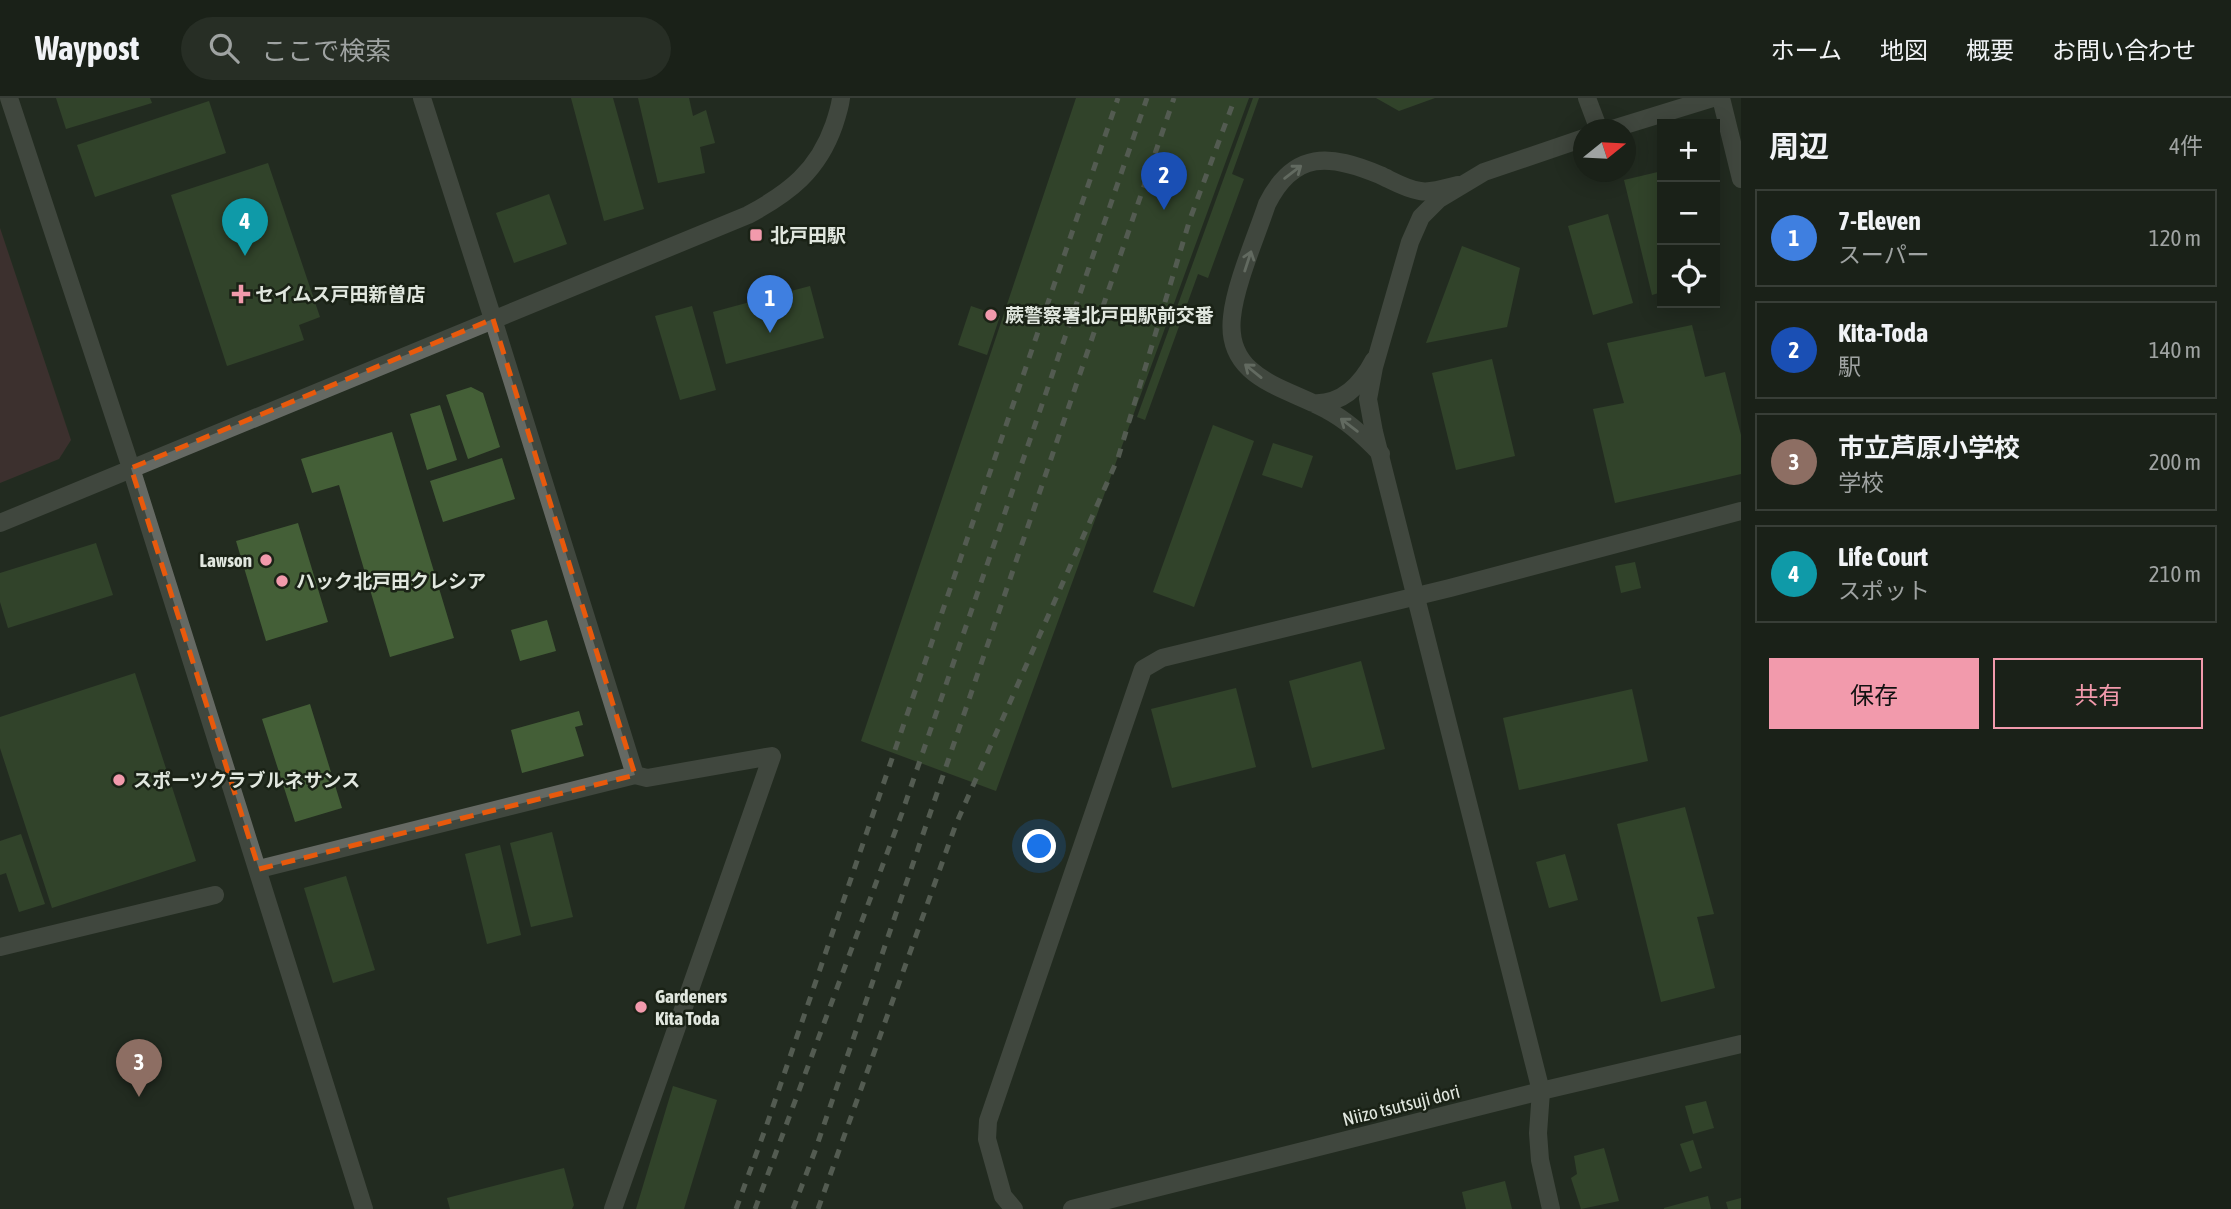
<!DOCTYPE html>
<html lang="ja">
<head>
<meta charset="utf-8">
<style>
  body { margin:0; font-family:"Asap Condensed","Noto Sans JP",sans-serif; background:#272e25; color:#f1f3f6 }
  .controls { position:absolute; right:21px; top:21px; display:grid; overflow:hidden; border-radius:0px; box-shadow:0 4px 18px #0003 }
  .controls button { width:63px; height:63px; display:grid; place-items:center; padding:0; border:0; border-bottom:2px solid #383e37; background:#1a2118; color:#f1f3f6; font:35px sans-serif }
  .compass { position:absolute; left:1573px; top:21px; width:63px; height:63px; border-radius:50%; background:#1a2118; box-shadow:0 4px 18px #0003; rotate:72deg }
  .you { position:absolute; left:1040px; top:749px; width:24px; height:24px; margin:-18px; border:5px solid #fff; border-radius:50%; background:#1a73e8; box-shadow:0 0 0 10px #1a73e833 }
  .badge { display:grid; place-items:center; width:46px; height:46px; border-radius:50%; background:#f29aac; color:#fff; font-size:23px; font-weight:700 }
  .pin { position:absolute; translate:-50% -58px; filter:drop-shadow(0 2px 4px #0008) }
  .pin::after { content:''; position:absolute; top:37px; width:24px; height:21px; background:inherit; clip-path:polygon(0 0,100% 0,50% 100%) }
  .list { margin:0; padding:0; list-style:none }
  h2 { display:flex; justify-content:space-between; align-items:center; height:91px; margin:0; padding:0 28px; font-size:30px }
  h2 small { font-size:23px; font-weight:400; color:#9fa3a2 }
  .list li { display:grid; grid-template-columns:46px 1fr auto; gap:21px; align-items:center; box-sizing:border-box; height:98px; margin:0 14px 14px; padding:0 14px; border:2px solid #383e37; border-radius:0px }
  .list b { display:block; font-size:26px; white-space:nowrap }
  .list p { margin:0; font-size:23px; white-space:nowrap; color:#9fa3a2 }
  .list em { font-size:23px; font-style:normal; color:#9fa3a2 }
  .actions { display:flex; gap:14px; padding:21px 28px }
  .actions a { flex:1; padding:16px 0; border:2px solid #f29aac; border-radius:0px; text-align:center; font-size:24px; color:#f29aac }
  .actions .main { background:#f29aac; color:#111 }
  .icon { flex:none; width:38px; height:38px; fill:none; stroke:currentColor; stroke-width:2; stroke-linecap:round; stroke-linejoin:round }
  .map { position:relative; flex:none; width:1741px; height:1111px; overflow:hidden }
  header { display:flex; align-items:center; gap:42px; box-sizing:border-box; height:98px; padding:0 35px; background:#1a2118; border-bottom:2px solid #383e37 }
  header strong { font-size:33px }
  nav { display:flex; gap:38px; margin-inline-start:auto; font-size:24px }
  .search { width:490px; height:63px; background:#272e25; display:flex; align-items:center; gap:18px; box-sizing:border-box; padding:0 24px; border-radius:38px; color:#9fa3a2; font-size:26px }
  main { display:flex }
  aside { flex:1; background:#1a2118 }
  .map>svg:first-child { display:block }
  .green { fill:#5b373e }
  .building { fill:#445f37 }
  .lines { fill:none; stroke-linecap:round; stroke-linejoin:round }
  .minor { stroke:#656963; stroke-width:18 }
  .tertiary { stroke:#656963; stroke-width:18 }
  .rail { stroke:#8e968c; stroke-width:5; stroke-dasharray:9 9; stroke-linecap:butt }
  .oneway { stroke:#afb5ad }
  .marked { fill:none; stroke:#e8590c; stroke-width:5; stroke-dasharray:14 9; stroke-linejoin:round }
  .poi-dot { fill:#f29aac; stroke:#1a2216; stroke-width:2.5 }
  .labels { text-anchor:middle; stroke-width:5; stroke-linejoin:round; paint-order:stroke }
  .poi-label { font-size:19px; font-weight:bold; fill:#e1e7df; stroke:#1a2216; text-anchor:start }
  .street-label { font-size:19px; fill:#e1e7df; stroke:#1a2216 }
</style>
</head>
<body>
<header>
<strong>Waypost</strong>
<div class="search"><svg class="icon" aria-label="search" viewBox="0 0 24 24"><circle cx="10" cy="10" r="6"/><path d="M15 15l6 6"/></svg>ここで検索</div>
<nav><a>ホーム</a><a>地図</a><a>概要</a><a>お問い合わせ</a></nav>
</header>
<main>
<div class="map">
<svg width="1741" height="1111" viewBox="0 0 1741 1111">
  <rect width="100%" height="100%" fill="#232c20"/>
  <path class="green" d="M0 130 71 342 59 361 0 385Z"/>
  <path class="building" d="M56 0H150L152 5 66 31Z
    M571 0H613L644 111 604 123Z
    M638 0H689L693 18 706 12 715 45 700 49 705 75 658 85Z
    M1076 0H1249L996 693 861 643Z
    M1253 0H1259L1232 76 1244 81 1208 180 1198 176 1145 322 1137 319Z
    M1376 0H1435L1399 13Z
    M209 3 226 55 95 99 77 47Z
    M268 65 320 219 299 227 304 242 227 268 171 97Z
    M1662 73V194L1652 197 1624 82Z
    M549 96 567 146 514 165 496 115Z
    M1608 116 1633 205 1593 217 1568 128Z
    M1462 148 1520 170 1507 229 1426 245Z
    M810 188 824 240 726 266 713 214Z
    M692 208 716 292 680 302 655 218Z
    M971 208 1000 218 987 257 958 247Z
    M1692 227 1705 279 1725 274 1741 337V376L1615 405 1593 311 1624 305 1607 245Z
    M1492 261 1515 358 1456 372 1432 275Z
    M471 289 483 295 500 349 468 361 446 297Z
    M440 307 457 362 427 372 410 316Z
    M1213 327 1254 343 1194 509 1153 494Z
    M392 334 454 540 390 559 339 387 312 395 301 361Z
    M1273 345 1313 358 1302 390 1262 377Z
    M502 360 515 401 443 424 430 383Z
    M298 425 328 524 266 543 236 443Z
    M96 445 113 497 8 530 0 504V475Z
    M1635 464 1641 490 1621 495 1615 468Z
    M547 522 556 553 520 563 511 532Z
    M1361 563 1385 651 1312 670 1289 583Z
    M135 575 196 763 52 810 0 650V619Z
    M1236 590 1256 669 1172 690 1151 611Z
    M1632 591 1648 663 1519 692 1503 620Z
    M310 606 342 710 295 724 262 621Z
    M579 613 583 627 575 629 584 658 522 675 511 632Z
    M1685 709 1714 816 1697 819 1715 890 1661 904 1617 726Z
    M552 734 573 819 531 829 510 745Z
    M21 736 45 806 19 814 6 775 0 777V743Z
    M500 747 521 837 487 846 465 756Z
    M1565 756 1578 802 1549 810 1536 764Z
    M346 778 375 872 333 885 304 790Z
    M673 988 717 1002 684 1111H636Z
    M1706 1003 1714 1030 1693 1036 1685 1008Z
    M1693 1042 1702 1070 1690 1074 1680 1046Z
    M1604 1050 1619 1103 1581 1111 1571 1080 1577 1076 1574 1058Z
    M564 1070 574 1107 572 1111H450L447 1100Z
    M1505 1083 1512 1111H1466L1462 1094Z
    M1708 1098 1711 1111H1664V1110Z
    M1741 1100V1111H1728L1726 1104Z"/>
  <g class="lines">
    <path class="minor" d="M9 0 131 370 364 1111
      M422 0 493 221 635 677
      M1587 0 1599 32
      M1721 0 1741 81
      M1313 305C1342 307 1361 287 1374 262
      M1381 356C1365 339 1348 323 1327 312 1286 289 1225 281 1232 219 1235 187 1256 139 1267 106 1294 52 1330 56 1380 77 1393 83 1406 91 1420 93 1432 95 1446 90 1458 87
      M0 425 748 117C789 95 818 73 834 27 837 18 840 9 841 0
      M259 771 635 677 647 680 772 658 613 1111
      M0 849 215 797
      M1541 993 1538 1035 1540 1062 1551 1111
      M1014 1111 1003 1098 987 1041 988 1023 1143 571 1162 560 1450 490 1741 413"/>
    <path class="tertiary" d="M1609 32 1713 0
      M1541 993 1374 334 1368 301 1374 269 1410 144 1421 119 1439 101 1484 74 1584 40
      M1072 1111 1541 993 1741 946"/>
    <path class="rail" d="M736 1111 766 1029 1118 0
      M755 1111 902 715 1147 0
      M793 1111 815 1053 1174 0
      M818 1111 956 726 1118 360 1190 121 1235 0"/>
  </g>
  <defs><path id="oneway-shaft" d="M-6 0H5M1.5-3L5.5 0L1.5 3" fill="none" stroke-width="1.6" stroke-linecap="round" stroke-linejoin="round" transform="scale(1.75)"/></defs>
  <g class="oneway">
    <use href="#oneway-shaft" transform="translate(1293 74) rotate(-37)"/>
    <use href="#oneway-shaft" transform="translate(1248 163) rotate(-72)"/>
    <use href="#oneway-shaft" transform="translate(1253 273) rotate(-141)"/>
    <use href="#oneway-shaft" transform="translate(1349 327) rotate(-143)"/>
  </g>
  <path d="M0 0H1741V1111H0ZM493 221 635 677 259 771 131 370Z" fill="#232c20" fill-opacity=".55" fill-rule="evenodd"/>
  <path class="marked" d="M493 221 635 677 259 771 131 370Z"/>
  <g class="poi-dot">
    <rect x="749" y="130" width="14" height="14" rx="3.5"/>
    <path d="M237.5 185.5h7v7h7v7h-7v7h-7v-7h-7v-7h7z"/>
    <circle cx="991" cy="217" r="7"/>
    <circle cx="266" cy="462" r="7"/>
    <circle cx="282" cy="483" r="7"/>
    <circle cx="119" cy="682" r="7"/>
    <circle cx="641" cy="909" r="7"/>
  </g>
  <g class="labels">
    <g class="poi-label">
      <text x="770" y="144">北戸田駅</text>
      <text x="255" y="203">セイムス戸田新曽店</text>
      <text x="1005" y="224">蕨警察署北戸田駅前交番</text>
      <text x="252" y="469" text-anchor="end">Lawson</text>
      <text x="296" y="490">ハック北戸田クレシア</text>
      <text x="133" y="689">スポーツクラブルネサンス</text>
      <text x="655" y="905">Gardeners<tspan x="655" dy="22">Kita Toda</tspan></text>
    </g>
    <g class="street-label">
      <text transform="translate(1401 1007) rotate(-14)" y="7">Niizo tsutsuji dori</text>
    </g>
  </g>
</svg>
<div class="controls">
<button>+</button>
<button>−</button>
<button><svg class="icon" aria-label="locate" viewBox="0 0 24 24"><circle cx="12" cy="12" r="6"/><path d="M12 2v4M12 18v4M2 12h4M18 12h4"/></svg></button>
</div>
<svg class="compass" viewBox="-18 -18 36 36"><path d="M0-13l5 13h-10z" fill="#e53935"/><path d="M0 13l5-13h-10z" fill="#9fa3a2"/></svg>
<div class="you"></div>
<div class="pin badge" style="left:770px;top:235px;background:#3f7fe0">1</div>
<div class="pin badge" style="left:1164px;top:112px;background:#1a4fb4">2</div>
<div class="pin badge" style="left:139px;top:999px;background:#8d6e63">3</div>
<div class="pin badge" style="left:245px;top:158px;background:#0f9aa8">4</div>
</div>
<aside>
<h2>周辺<small>4件</small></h2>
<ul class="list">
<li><span class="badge" style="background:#3f7fe0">1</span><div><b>7-Eleven</b><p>スーパー</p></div><em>120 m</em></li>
<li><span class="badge" style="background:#1a4fb4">2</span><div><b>Kita-Toda</b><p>駅</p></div><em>140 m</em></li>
<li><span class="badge" style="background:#8d6e63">3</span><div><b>市立芦原小学校</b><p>学校</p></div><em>200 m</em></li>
<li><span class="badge" style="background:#0f9aa8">4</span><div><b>Life Court</b><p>スポット</p></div><em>210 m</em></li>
</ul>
<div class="actions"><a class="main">保存</a><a>共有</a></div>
</aside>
</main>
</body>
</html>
